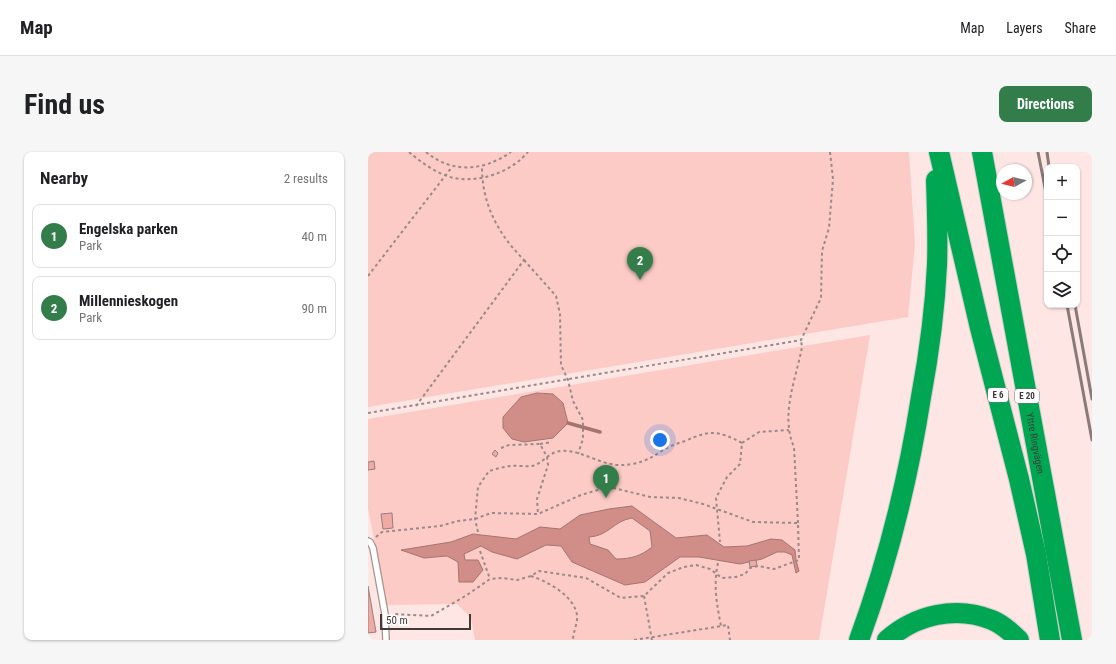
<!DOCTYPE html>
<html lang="en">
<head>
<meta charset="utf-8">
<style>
  body { margin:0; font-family:"Roboto Condensed",sans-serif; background:#f6f6f6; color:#202124 }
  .controls { position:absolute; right:12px; top:12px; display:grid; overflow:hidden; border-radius:8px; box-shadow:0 1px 3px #0004 }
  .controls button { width:36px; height:36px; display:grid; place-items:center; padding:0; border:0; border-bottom:1px solid #e0e0e0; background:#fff; color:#202124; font:20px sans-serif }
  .compass { position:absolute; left:628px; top:12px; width:36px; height:36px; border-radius:50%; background:#fff; box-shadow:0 1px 3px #0004; rotate:262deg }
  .scale { position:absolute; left:12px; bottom:10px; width:91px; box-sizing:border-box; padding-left:4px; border:2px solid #413938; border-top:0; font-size:11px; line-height:14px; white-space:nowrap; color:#413938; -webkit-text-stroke:3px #fff; paint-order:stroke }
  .you { position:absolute; left:292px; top:288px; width:14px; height:14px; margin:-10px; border:3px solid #fff; border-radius:50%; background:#1a73e8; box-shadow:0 0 0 6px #1a73e833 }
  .badge { display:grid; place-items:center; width:26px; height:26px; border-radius:50%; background:#337d4b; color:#fff; font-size:13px; font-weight:700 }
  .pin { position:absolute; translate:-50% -33px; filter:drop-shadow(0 1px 2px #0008) }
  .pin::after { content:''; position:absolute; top:21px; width:14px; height:12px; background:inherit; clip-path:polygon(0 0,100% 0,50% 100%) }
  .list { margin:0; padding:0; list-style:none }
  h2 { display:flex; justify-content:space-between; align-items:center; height:52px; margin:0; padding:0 16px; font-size:17px }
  h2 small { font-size:13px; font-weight:400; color:#757577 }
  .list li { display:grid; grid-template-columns:26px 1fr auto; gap:12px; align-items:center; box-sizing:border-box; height:64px; margin:0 8px 8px; padding:0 8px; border:1px solid #e0e0e0; border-radius:8px }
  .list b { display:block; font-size:15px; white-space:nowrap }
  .list p { margin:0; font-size:13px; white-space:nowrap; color:#757577 }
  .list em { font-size:13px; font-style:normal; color:#757577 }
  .icon { flex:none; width:22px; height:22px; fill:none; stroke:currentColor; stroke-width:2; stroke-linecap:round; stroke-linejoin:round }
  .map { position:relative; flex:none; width:724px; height:488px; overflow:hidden; border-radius:8px }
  header { display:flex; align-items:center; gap:24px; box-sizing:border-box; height:56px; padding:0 20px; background:#fff; border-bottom:1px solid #e0e0e0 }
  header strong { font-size:19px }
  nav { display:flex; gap:22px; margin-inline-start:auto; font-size:14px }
  .intro { display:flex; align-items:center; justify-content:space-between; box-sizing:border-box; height:96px; padding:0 24px }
  h1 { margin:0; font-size:28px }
  .button { padding:10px 18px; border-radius:8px; background:#337d4b; color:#fff; font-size:14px; font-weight:700 }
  main { display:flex; gap:24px; padding:0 24px }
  aside { flex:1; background:#fff; border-radius:8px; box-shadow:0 1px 3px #0004 }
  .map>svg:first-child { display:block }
  .green { fill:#fccbc6 }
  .water { fill:#d18d87; stroke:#a6746f; fill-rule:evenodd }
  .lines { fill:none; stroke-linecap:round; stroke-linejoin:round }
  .stream { stroke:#a6746f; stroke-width:3.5 }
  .building { fill:#f0aaa3; stroke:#937f7d }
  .service-casing { stroke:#a79290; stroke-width:8 }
  .motorway-casing { stroke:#d1cfcf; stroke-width:22 }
  .path { stroke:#998a89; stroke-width:2; stroke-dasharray:3 3; stroke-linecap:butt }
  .service { stroke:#fff; stroke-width:5.5 }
  .motorway { stroke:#01a652; stroke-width:20 }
  .rail { stroke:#887b79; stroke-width:3 }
  .labels { text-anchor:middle; stroke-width:3; stroke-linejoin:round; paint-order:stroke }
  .shield { fill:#fff; stroke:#7a7474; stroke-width:1 }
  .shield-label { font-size:9px; font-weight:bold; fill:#413938 }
  .street-label { font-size:10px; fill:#413938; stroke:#fff }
</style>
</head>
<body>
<header>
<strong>Map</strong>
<nav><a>Map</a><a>Layers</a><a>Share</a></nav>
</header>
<div class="intro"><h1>Find us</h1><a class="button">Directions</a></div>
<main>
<aside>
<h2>Nearby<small>2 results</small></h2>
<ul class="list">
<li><span class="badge">1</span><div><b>Engelska parken</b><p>Park</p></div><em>40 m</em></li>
<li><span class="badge">2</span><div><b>Millennieskogen</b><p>Park</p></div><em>90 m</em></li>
</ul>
</aside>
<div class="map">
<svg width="724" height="488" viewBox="0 0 724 488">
  <rect width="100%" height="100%" fill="#fde6e4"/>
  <path class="green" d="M0 0H541L547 92 540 165 0 255Z
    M502 183 451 488H107L103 466 89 452 19 453 0 357V267Z"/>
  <path class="water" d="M169 241 185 242 195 251 200 271 185 286 156 290 144 287 135 276V265L153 245Z
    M264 354 308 386 339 383 356 395 379 394 403 387 414 388 427 398 428 408 431 419 428 421 424 403 417 400H409L394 407 372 412 331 405H312L277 430 257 433 204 410 193 394 178 393 149 407 124 400 113 394 96 402 97 408H110L115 418 105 430H91L90 410 79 404 56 406 33 398 83 390 105 382 148 387 172 375 192 377 212 363 241 357ZM264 366 282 379 284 395C273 404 263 407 248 407L240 398 222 392 221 385C241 384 245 369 264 366Z"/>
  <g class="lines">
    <path class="stream" d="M200 271 232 280"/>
  </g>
  <path class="building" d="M127 298 130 301 128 305 124 302Z
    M6 309 7 317 0 318V310Z
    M24 361 25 376 15 377 13 362Z
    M388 408 389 414 382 415 381 409Z
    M0 434 8 480 0 481Z"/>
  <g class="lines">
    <defs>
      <path id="service" d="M0 389 2 390 5 396 17 462 18 488"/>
      <g id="motorway">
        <path d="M571 0 612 176 651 327 668 402 682 488"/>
        <path id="s1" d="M614 0 704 488"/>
        <path d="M491 488C520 409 540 328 553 245 561 202 567 157 569 113 570 85 569 56 568 28"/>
        <path d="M519 488C547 463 588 453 624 468 634 472 643 480 651 488"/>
      </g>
    </defs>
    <use href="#service" class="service-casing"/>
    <use href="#motorway" class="motorway-casing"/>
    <path class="path" d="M41 0C54 11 69 22 86 26 112 31 143 20 160 0
      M58 0C84 22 116 19 143 0
      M156 108 188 144 192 162 193 213 200 228 205 249 215 268V287L210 302
      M0 124 84 15
      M48 254 156 108C130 82 114 52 114 15
      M0 261 433 188 453 146 454 99 461 76 465 27 462 0
      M374 291 391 280 421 278
      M172 292 184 290
      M133 296 141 293 172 292 179 305 180 313 169 347 170 362
      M430 371 426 295C412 263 428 227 434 195L433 188
      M110 380 107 367 110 335 121 319C128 317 135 315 142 314 149 313 157 315 164 314 175 312 180 300 193 299 216 297 236 318 264 312 277 310 286 304 297 297 303 294 310 291 317 289 342 278 349 278 374 291L372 312 359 325 348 346 352 390
      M8 385 14 380 72 374 90 369 107 367 123 361 170 362 213 343 233 337 246 336 282 345 311 346 335 352 385 370 430 371 431 408 406 417 390 414 382 416 377 422 368 425 354 426 342 417 328 413 316 415 300 421 276 444 253 446 218 426 171 419 163 424 149 428 134 426 122 427 99 443 63 464 26 462
      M112 399 122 427
      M350 411C345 433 349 453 353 474
      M163 424C181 430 206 444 209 463 210 471 205 480 205 488
      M276 444 284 488
      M266 488 360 473 362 488"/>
    <use href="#service" class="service"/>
    <use href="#motorway" class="motorway"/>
    <path class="rail" d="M670 0 679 46
      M679 0 681 15
      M699 153 724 288
      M707 153 724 247"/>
  </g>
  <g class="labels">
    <g class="shield">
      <rect x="620" y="236" width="20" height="14" rx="3"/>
      <rect x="647" y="237" width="24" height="14" rx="3"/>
    </g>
    <g class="shield-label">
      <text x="630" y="246">E 6</text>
      <text x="659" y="247">E 20</text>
    </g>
    <g class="street-label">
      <text dy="4" stroke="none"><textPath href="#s1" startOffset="296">Yttre Ringvägen</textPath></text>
    </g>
  </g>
</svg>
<div class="controls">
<button>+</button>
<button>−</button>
<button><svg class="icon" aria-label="locate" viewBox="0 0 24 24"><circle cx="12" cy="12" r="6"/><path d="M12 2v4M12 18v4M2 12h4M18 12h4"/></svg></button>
<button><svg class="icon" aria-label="layers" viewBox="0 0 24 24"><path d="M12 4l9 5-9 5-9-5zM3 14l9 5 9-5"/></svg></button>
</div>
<svg class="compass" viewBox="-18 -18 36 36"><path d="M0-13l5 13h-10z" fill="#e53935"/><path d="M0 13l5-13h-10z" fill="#757577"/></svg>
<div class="scale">50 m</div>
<div class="you"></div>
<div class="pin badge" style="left:238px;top:346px">1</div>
<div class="pin badge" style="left:272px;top:128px">2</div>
</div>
</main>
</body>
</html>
